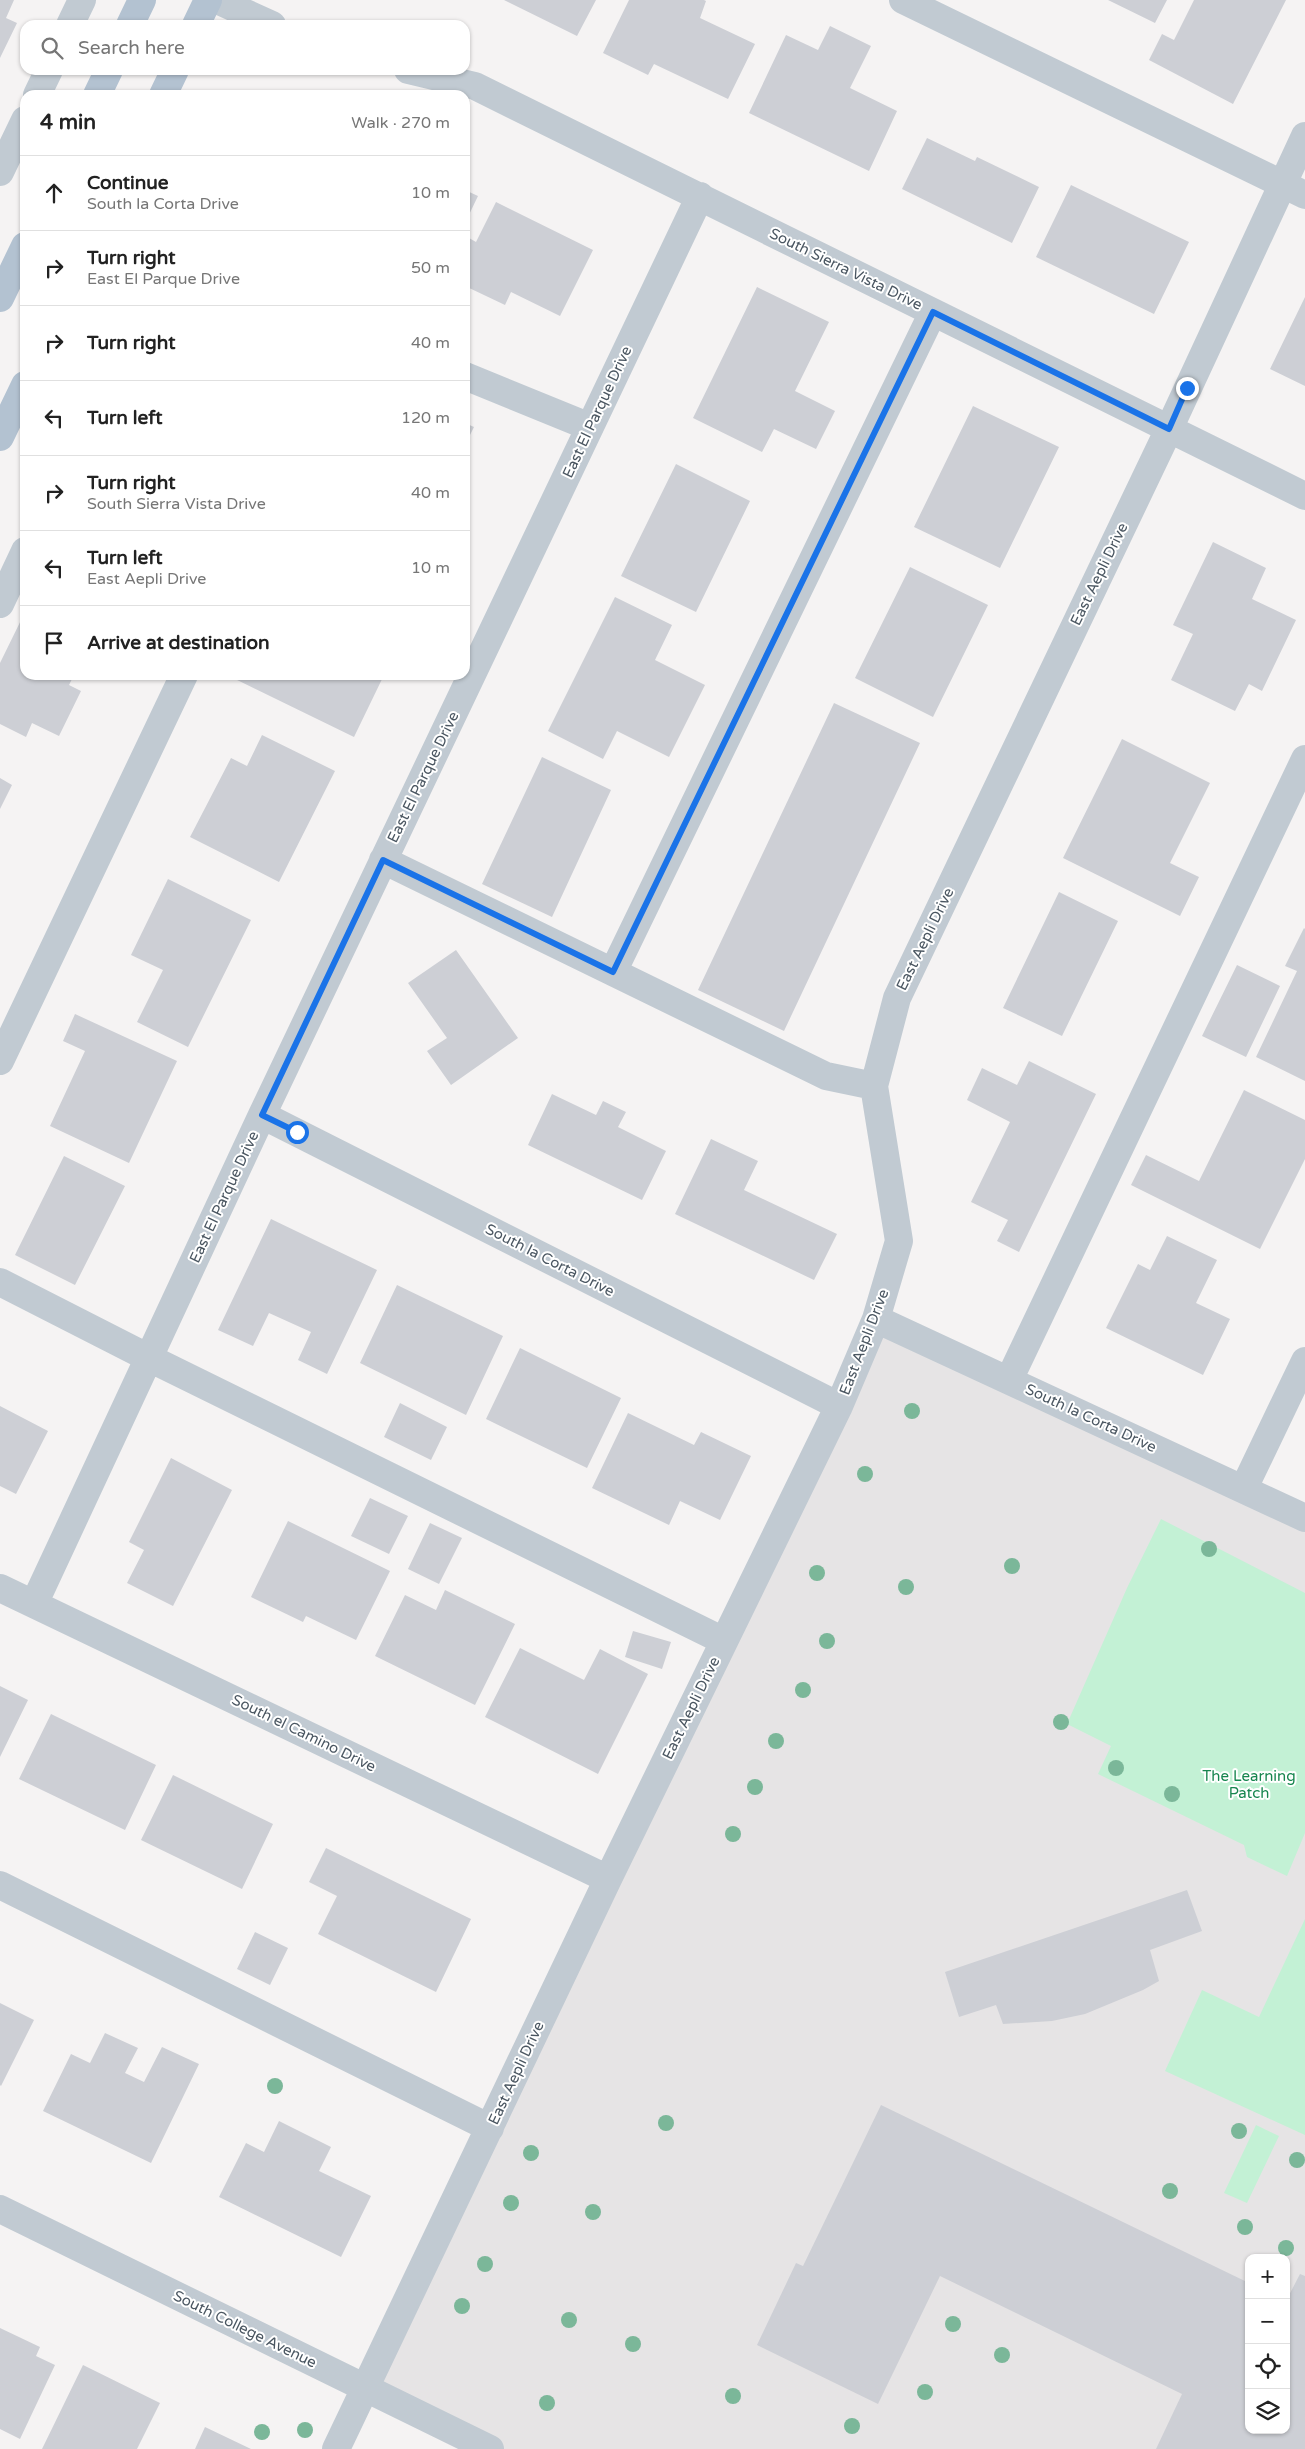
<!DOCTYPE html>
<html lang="en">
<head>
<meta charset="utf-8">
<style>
  body { margin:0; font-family:"Varela Round",sans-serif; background:#f2f2f2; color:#222 }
  .controls { position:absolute; right:15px; bottom:15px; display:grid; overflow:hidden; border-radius:10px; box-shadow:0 1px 4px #0004 }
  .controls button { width:45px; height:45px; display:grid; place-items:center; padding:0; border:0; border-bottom:1px solid #e0e0e0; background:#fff; color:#222; font:25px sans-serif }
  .stop { position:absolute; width:15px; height:15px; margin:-11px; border:4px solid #1a73e8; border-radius:50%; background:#fff }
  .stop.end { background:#1a73e8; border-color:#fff; box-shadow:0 1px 5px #0008 }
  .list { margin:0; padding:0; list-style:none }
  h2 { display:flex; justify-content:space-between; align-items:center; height:65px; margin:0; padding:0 20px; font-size:21px }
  h2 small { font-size:16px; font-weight:400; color:#767676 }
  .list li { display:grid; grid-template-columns:32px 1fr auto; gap:15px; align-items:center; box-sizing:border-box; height:75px; padding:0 20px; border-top:1px solid #e0e0e0 }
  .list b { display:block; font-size:19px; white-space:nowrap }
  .list p { margin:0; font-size:16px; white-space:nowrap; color:#767676 }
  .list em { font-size:16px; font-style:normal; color:#767676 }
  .icon { flex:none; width:28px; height:28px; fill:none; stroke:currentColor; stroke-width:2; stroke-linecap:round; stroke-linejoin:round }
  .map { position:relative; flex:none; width:1305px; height:2449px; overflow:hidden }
  .search { position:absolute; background:#fff; box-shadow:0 1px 4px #0004; left:20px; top:20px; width:450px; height:55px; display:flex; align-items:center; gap:12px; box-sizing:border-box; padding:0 18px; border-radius:15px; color:#767676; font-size:19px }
  .panel { position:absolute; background:#fff; box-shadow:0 1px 4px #0004; left:20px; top:90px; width:450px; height:590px; border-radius:15px }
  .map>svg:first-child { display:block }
  .education { fill:#e6e4e5; fill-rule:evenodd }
  .green { fill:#c3f1d5 }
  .building { fill:#cdcfd5 }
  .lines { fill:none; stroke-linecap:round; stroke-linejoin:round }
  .minor { stroke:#c1cad2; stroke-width:28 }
  .major { stroke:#b3c2d1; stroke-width:28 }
  .tree { fill:#7bb799 }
  .route { stroke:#1a73e8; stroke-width:6 }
  .labels { text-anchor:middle; stroke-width:4; stroke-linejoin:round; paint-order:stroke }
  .street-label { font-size:15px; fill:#4a5661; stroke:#fff }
  .park-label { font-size:15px; fill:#17864f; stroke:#fff }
</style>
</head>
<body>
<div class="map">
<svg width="1305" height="2449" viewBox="0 0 1305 2449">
  <rect width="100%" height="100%" fill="#f5f3f3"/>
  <path class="education" d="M876 1319 1305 1518V2449H490L365 2388ZM1249 2258H1286V2430H1249Z"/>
  <path class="green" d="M1161 1519 1305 1593V1833L1287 1876 1247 1857 1244 1845 1098 1774 1111 1746 1067 1724 1127 1588Z
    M1305 1919V2135L1165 2071 1202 1990 1259 2017Z
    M1256 2125 1279 2136 1247 2203 1224 2193Z"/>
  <path class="building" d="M0 0H14L6 18 17 23 0 58Z
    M504 0H596L577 36Z
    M629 0H704L706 1 700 18 755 44 728 99 654 64 648 75 603 53Z
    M1108 0H1167L1155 23Z
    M1194 0H1286L1233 104 1149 60 1162 34 1174 40Z
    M830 26 871 46 850 88 897 111 869 171 749 113 786 35 818 50Z
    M927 138 975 161 977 157 1039 187 1012 243 902 189Z
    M1071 185 1189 242 1154 314 1036 257Z
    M465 190 478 196 465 223Z
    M496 202 593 250 560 316 511 292 505 305 465 286V246L469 238 476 242Z
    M757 287 829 322 795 391 835 411 816 449 774 429 762 452 693 418Z
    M1305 297V386L1270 369Z
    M973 406 1059 447 1000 568 914 527Z
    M465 423 474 427 465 445Z
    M676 464 750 501 696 612 621 576Z
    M1213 542 1266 568 1252 599 1296 620 1262 691 1249 684 1235 711 1171 680 1193 634 1173 625Z
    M910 567 988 605 933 717 855 678Z
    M615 597 672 625 655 660 705 685 669 757 617 731 603 759 548 731Z
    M25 612V675H74L69 685 81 691 59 736 32 723 26 737 0 724V663Z
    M232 675H384L354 737 231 677Z
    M834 703 920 743 784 1031 698 990Z
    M262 735 335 771 279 882 190 837 231 758 247 766Z
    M1122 739 1210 783 1170 863 1199 877 1180 916 1063 858Z
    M542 757 611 790 552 917 482 884Z
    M0 778 12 785 0 809Z
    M168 879 251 920 188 1047 137 1022 163 970 131 955Z
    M1059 892 1118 921 1062 1036 1003 1008Z
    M1304 928 1305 929V1081L1256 1057 1297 971 1285 966Z
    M456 950 518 1038 451 1085 427 1051 447 1038 408 983Z
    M1237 965 1280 986 1246 1057 1202 1036Z
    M75 1014 177 1061 129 1163 50 1126 85 1051 63 1041Z
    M1029 1061 1096 1094 1019 1252 997 1241 1008 1220 971 1202 1010 1122 967 1100 982 1068 1017 1085Z
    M1244 1090 1305 1120V1159L1260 1249 1131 1185 1146 1155 1199 1181Z
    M552 1094 596 1115 603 1101 626 1112 618 1127 666 1151 642 1200 528 1145Z
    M711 1139 758 1161 744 1190 837 1234 814 1280 675 1214Z
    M64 1156 125 1186 75 1285 15 1255Z
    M271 1219 377 1270 327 1374 298 1360 311 1332 269 1313 253 1346 218 1330Z
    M1167 1236 1217 1260 1196 1303 1230 1319 1203 1375 1106 1328 1138 1264 1150 1270Z
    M397 1285 503 1336 466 1415 360 1363Z
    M520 1348 621 1398 587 1468 486 1419Z
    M400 1403 447 1427 431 1460 384 1437Z
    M0 1406 48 1431 16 1494 0 1486Z
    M628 1413 694 1445 701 1432 751 1456 720 1520 680 1501 669 1525 592 1488Z
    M171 1458 232 1490 173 1606 127 1583 144 1550 129 1542Z
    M370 1498 408 1516 389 1554 351 1536Z
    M288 1521 390 1571 356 1640 306 1616 303 1622 251 1597Z
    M430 1523 462 1538 439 1584 408 1569Z
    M445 1590 515 1624 475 1705 375 1656 405 1595 436 1610Z
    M633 1631 671 1642 662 1669 625 1657Z
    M520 1648 584 1680 600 1649 648 1674 598 1774 485 1717Z
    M0 1686 28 1700 0 1757Z
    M51 1714 156 1765 125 1830 19 1779Z
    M173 1775 273 1824 242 1889 141 1840Z
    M326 1848 471 1919 436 1992 318 1934 337 1896 309 1882Z
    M1187 1890 1202 1931 1150 1950 1159 1981 1143 1990 1085 2014 1052 2021 1003 2024 996 2005 959 2017 945 1972Z
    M255 1932 288 1948 270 1985 237 1969Z
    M0 2003 34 2020 1 2086 0 2085Z
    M105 2033 138 2048 125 2073 144 2082 162 2047 199 2064 151 2163 43 2111 71 2054 90 2063Z
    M881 2105 1249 2283V2430H1286V2301L1300 2274 1305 2276V2449H1156L1182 2394 940 2276 878 2404 757 2345 796 2263 803 2266Z
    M279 2121 331 2147 319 2171 371 2196 341 2257 219 2197 246 2143 264 2152Z
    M0 2328 40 2347 36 2356 55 2365 20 2439 0 2429Z
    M83 2365 160 2403 137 2449H42Z
    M205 2427 251 2449H195Z"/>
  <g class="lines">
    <path class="minor" d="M217 0 272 25
      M903 0 1305 195
      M70 25 82 0
      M408 70 475 86 1305 496
      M37 95 49 70
      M0 172 25 120
      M465 376 590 427
      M0 604 25 551
      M383 860 826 1076 874 1086
      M613 972 933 312
      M0 1061 184 675
      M262 1115 839 1406
      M0 1282 149 1358 724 1641
      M876 1319 1305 1518
      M1009 1380 1305 759
      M1244 1488 1305 1361
      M0 1588 608 1879
      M34 1604 262 1115 700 196
      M0 1885 490 2128
      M0 2209 490 2449
      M336 2449 608 1879 839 1406 876 1319 899 1241 874 1086 897 998 1169 429 1305 136"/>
    <path class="major" d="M130 25 142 0
      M196 25 208 0
      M97 95 109 70
      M163 95 175 70
      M0 298 25 246
      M0 437 25 385"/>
  </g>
  <g class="tree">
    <circle cx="912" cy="1411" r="8"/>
    <circle cx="865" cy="1474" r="8"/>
    <circle cx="1209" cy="1549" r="8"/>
    <circle cx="1012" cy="1566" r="8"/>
    <circle cx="817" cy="1573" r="8"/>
    <circle cx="906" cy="1587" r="8"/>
    <circle cx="827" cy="1641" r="8"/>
    <circle cx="803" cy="1690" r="8"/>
    <circle cx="1061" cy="1722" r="8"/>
    <circle cx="776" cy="1741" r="8"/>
    <circle cx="1116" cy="1768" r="8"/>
    <circle cx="755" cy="1787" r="8"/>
    <circle cx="1172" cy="1794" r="8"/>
    <circle cx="733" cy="1834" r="8"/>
    <circle cx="275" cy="2086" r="8"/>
    <circle cx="666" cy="2123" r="8"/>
    <circle cx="1239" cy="2131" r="8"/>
    <circle cx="531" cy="2153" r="8"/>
    <circle cx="1297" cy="2160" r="8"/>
    <circle cx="1170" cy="2191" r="8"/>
    <circle cx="511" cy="2203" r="8"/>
    <circle cx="593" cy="2212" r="8"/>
    <circle cx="1245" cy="2227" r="8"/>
    <circle cx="1286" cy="2248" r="8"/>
    <circle cx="485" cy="2264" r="8"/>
    <circle cx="462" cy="2306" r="8"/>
    <circle cx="569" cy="2320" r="8"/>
    <circle cx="953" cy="2324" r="8"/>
    <circle cx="633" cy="2344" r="8"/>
    <circle cx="1002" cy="2355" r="8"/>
    <circle cx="925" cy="2392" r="8"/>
    <circle cx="733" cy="2396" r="8"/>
    <circle cx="547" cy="2403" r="8"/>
    <circle cx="852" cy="2426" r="8"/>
    <circle cx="305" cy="2430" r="8"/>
    <circle cx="262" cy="2432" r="8"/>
  </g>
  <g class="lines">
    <path class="route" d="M297 1132 262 1115 383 860 613 972 933 312 1169 429 1187 388"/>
  </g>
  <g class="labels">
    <g class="street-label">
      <text transform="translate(846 269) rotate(26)" y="5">South Sierra Vista Drive</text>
      <text transform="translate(597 412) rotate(-65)" y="5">East El Parque Drive</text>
      <text transform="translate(1099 574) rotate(-64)" y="5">East Aepli Drive</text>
      <text transform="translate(423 777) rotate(-64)" y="5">East El Parque Drive</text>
      <text transform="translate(925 939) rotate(-64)" y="5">East Aepli Drive</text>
      <text transform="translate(224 1197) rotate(-65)" y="5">East El Parque Drive</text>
      <text transform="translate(550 1260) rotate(27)" y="5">South la Corta Drive</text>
      <text transform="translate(864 1342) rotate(-69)" y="5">East Aepli Drive</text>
      <text transform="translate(1091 1418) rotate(25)" y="5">South la Corta Drive</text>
      <text transform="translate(691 1708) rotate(-64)" y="5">East Aepli Drive</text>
      <text transform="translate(304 1733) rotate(26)" y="5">South el Camino Drive</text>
      <text transform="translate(516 2073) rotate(-65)" y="5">East Aepli Drive</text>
      <text transform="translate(245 2329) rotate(26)" y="5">South College Avenue</text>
    </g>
    <g class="park-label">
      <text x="1249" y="1781">The Learning<tspan x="1249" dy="17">Patch</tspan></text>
    </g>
  </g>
</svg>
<div class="controls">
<button>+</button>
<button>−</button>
<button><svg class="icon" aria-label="locate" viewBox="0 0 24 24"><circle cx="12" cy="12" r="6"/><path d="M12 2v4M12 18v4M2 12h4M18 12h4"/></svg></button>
<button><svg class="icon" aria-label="layers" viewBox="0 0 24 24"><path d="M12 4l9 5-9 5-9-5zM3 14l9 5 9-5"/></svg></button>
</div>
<div class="stop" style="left:297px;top:1132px"></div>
<div class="stop end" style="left:1187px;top:388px"></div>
<div class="search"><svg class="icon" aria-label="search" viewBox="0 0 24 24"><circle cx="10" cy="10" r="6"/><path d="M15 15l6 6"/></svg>Search here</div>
<section class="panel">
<h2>4 min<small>Walk · 270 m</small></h2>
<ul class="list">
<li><svg class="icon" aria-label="ahead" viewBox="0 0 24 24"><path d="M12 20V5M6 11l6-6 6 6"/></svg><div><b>Continue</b><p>South la Corta Drive</p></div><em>10 m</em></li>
<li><svg class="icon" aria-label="right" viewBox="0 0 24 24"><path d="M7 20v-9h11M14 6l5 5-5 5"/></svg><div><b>Turn right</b><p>East El Parque Drive</p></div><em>50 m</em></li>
<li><svg class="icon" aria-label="right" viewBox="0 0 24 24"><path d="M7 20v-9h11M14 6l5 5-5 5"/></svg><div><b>Turn right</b></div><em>40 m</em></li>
<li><svg class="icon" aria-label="left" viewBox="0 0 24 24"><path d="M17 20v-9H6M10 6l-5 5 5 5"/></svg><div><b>Turn left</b></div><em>120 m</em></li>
<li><svg class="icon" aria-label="right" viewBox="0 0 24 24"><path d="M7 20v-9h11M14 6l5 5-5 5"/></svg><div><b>Turn right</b><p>South Sierra Vista Drive</p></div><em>40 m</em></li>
<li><svg class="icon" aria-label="left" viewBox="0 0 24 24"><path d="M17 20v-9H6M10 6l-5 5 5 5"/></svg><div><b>Turn left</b><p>East Aepli Drive</p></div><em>10 m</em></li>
<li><svg class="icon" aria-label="arrive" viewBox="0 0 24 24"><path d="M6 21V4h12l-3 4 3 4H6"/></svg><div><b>Arrive at destination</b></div></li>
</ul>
</section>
</div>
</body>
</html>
